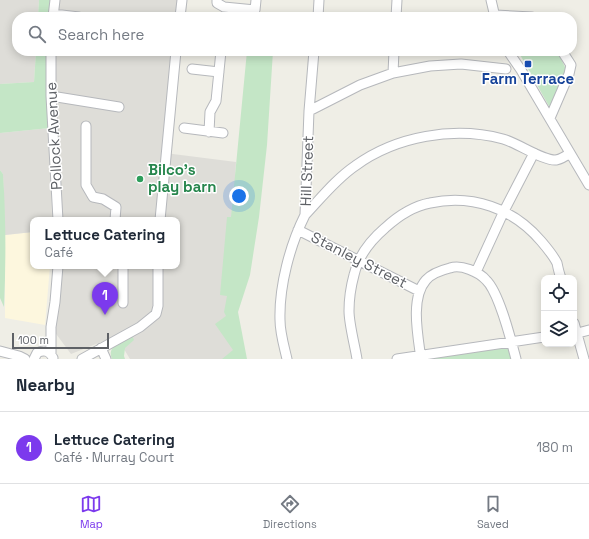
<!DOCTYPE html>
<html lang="en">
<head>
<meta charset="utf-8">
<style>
  body { margin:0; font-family:"Space Grotesk",sans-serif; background:#f2f2f3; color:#1f2937 }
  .controls { position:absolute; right:12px; bottom:12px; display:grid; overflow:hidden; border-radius:8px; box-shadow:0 2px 10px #0003 }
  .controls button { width:36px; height:36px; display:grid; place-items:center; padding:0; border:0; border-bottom:1px solid #e0e1e3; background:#fff; color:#1f2937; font:20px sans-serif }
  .scale { position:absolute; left:12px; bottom:10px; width:97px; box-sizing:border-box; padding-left:4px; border:2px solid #5e6166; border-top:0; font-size:11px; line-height:14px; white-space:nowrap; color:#5e6166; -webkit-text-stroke:3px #fff; paint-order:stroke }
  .you { position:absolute; left:239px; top:196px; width:14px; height:14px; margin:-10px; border:3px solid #fff; border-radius:50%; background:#1a73e8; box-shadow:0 0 0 6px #1a73e833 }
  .badge { display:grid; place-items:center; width:26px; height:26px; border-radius:50%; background:#7c3aed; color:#fff; font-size:13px; font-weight:700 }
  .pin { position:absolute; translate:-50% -33px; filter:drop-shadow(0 1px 2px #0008) }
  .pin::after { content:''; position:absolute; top:21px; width:14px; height:12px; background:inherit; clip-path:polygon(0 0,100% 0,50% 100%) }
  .popup { position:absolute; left:30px; top:217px; width:150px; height:52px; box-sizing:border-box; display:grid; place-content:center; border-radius:8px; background:#fff; filter:drop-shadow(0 1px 3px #0005); font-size:13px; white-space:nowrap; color:#747a83 }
  .popup b { font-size:15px; color:#1f2937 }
  .popup::after { content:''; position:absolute; left:50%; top:100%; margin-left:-8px; border:8px solid transparent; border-top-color:#fff }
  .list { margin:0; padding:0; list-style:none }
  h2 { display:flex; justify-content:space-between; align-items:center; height:52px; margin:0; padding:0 16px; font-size:17px }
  h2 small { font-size:13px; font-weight:400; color:#747a83 }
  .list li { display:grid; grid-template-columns:26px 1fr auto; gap:12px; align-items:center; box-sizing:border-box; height:72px; padding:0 16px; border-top:1px solid #e0e1e3 }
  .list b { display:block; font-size:15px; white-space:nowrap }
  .list p { margin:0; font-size:13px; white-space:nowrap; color:#747a83 }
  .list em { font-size:13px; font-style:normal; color:#747a83 }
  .icon { flex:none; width:22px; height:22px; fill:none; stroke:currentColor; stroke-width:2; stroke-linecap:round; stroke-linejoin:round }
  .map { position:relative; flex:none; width:589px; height:359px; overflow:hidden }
  .search { position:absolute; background:#fff; box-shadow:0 2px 10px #0003; left:12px; right:12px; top:12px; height:44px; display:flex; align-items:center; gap:10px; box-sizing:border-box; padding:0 14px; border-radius:16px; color:#747a83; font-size:15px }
  .sheet { height:124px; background:#fff }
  nav { display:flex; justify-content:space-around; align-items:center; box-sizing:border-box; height:56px; border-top:1px solid #e0e1e3; background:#fff; font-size:11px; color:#747a83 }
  nav a { display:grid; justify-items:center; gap:2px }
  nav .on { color:#7c3aed }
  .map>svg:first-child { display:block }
  .commercial { fill:#fdf7de }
  .industrial { fill:#deddd8 }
  .green { fill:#c4e6c6 }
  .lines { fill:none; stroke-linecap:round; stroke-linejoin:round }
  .minor-casing { stroke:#b6b8bc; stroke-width:11 }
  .minor { stroke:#fff; stroke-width:9 }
  .transit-dot { fill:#1a4fb4; stroke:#fff; stroke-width:1.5 }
  .leisure-dot { fill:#2e9e5b; stroke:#fff; stroke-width:1.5 }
  .labels { text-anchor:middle; stroke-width:3; stroke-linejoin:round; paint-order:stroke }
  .transit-label { font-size:15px; font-weight:bold; fill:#164399; stroke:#fff }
  .street-label { font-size:15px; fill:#5e6166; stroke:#fff }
  .leisure-label { font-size:15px; font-weight:bold; fill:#27864d; stroke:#fff; text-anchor:start }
</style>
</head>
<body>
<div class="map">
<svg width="589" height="359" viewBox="0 0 589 359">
  <rect width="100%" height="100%" fill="#efeee6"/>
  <path class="commercial" d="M33 232V266H50L45 325 5 318V235Z"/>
  <path class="industrial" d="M0 0H39L38 17H17V51H36L34 82 0 84Z
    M55 0H180L179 17H53Z
    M51 51H175L165 153 236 162 229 283 246 359H130L116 336 71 354 51 327 58 266H177V220H57Z
    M50 128 52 219 33 220V232L5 235 3 174 0 170V133Z"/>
  <path class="green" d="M39 0H52L50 17H38Z
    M36 51H44L46 54 50 128 0 133V84L34 82Z
    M247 51H273L267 145 259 217 250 275 238 312 247 359H222L233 350 215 324 226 316 224 312 227 296 220 295 227 217H231Z
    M518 51H557L566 69 564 80 550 108Z
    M0 170 3 174C6 218 6 262 4 307L0 298Z
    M132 335 134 340 125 348 124 356 125 359H112C106 346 123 341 132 335Z
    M511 342 516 359H421Z"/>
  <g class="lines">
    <defs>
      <path id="minor" d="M217 0V3L224 7 255 10 256 0
        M491 0 495 17
        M53 14 79 17
        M495 15 532 17
        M53 17 55 0
        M180 17 182 0
        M318 17 319 0
        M396 17 397 0
        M51 51V96L58 220
        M508 51 521 70 589 185
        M192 69 219 72
        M393 73 394 51
        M51 96 119 107
        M309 111 360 85 393 73 430 66 461 64 506 69
        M550 118 569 74 571 65 562 51
        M86 126V185L93 197 103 199 116 207 115 220
        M184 128 223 133
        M209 132 210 112 216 101 221 51
        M305 215C321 198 336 179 355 166 396 136 454 126 503 139 518 143 543 161 556 160 561 159 566 156 570 153
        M160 220 176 51
        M298 230 419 291
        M123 266V303
        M476 272 504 211 534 153
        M574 323 584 359
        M574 334 589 330
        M101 348 106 359
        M0 351 19 356 25 359
        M51 354V327L55 302 58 266
        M34 359 37 353C44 349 50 351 53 358
        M82 359 140 327 156 314 158 306V266
        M287 359C284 346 280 333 280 320 279 286 290 245 305 215L309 111 314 51
        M357 359C355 346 349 324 349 311 349 300 351 286 354 275 358 257 371 240 385 228 397 217 414 206 430 203 472 194 513 208 541 241 547 248 553 255 557 263 558 268 559 273 561 278
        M397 359 544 337
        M421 359C418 336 410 298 426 280 432 273 442 270 450 268 461 264 479 272 486 280 499 292 511 340 516 359"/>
    </defs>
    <use href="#minor" class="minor-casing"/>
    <use href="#minor" class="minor"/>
  </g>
  <rect class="transit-dot" x="524" y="60" width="8" height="8" rx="2"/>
  <circle class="leisure-dot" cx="140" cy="179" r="4"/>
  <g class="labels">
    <g class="transit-label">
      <text x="528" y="84">Farm Terrace</text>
    </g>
    <g class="street-label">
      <text transform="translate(54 136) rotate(-93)" y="5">Pollock Avenue</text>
      <text transform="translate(307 171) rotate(-88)" y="5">Hill Street</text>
      <text transform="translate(359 260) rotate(27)" y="5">Stanley Street</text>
    </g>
    <g class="leisure-label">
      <text x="148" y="175">Bilco's<tspan x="148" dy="17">play barn</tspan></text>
    </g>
  </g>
</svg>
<div class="controls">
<button><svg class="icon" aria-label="locate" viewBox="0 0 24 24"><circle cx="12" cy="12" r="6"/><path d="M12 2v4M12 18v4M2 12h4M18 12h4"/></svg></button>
<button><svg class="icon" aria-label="layers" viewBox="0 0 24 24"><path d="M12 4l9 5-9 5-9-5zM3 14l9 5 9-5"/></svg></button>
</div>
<div class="scale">100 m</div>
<div class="you"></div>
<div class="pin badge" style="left:105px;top:315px">1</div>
<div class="popup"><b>Lettuce Catering</b>Café</div>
<div class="search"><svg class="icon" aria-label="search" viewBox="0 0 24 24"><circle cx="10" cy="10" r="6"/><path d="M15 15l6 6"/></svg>Search here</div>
</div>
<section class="sheet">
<h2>Nearby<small></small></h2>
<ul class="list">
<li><span class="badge">1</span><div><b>Lettuce Catering</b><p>Café · Murray Court</p></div><em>180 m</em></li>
</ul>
</section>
<nav>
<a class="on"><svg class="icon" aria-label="map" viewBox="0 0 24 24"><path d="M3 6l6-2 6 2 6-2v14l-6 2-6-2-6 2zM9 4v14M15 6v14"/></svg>Map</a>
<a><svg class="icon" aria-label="directions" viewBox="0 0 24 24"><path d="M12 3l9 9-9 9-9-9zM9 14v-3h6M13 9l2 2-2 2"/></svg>Directions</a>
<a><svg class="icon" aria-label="saved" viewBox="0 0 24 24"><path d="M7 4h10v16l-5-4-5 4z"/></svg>Saved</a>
</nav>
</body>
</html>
